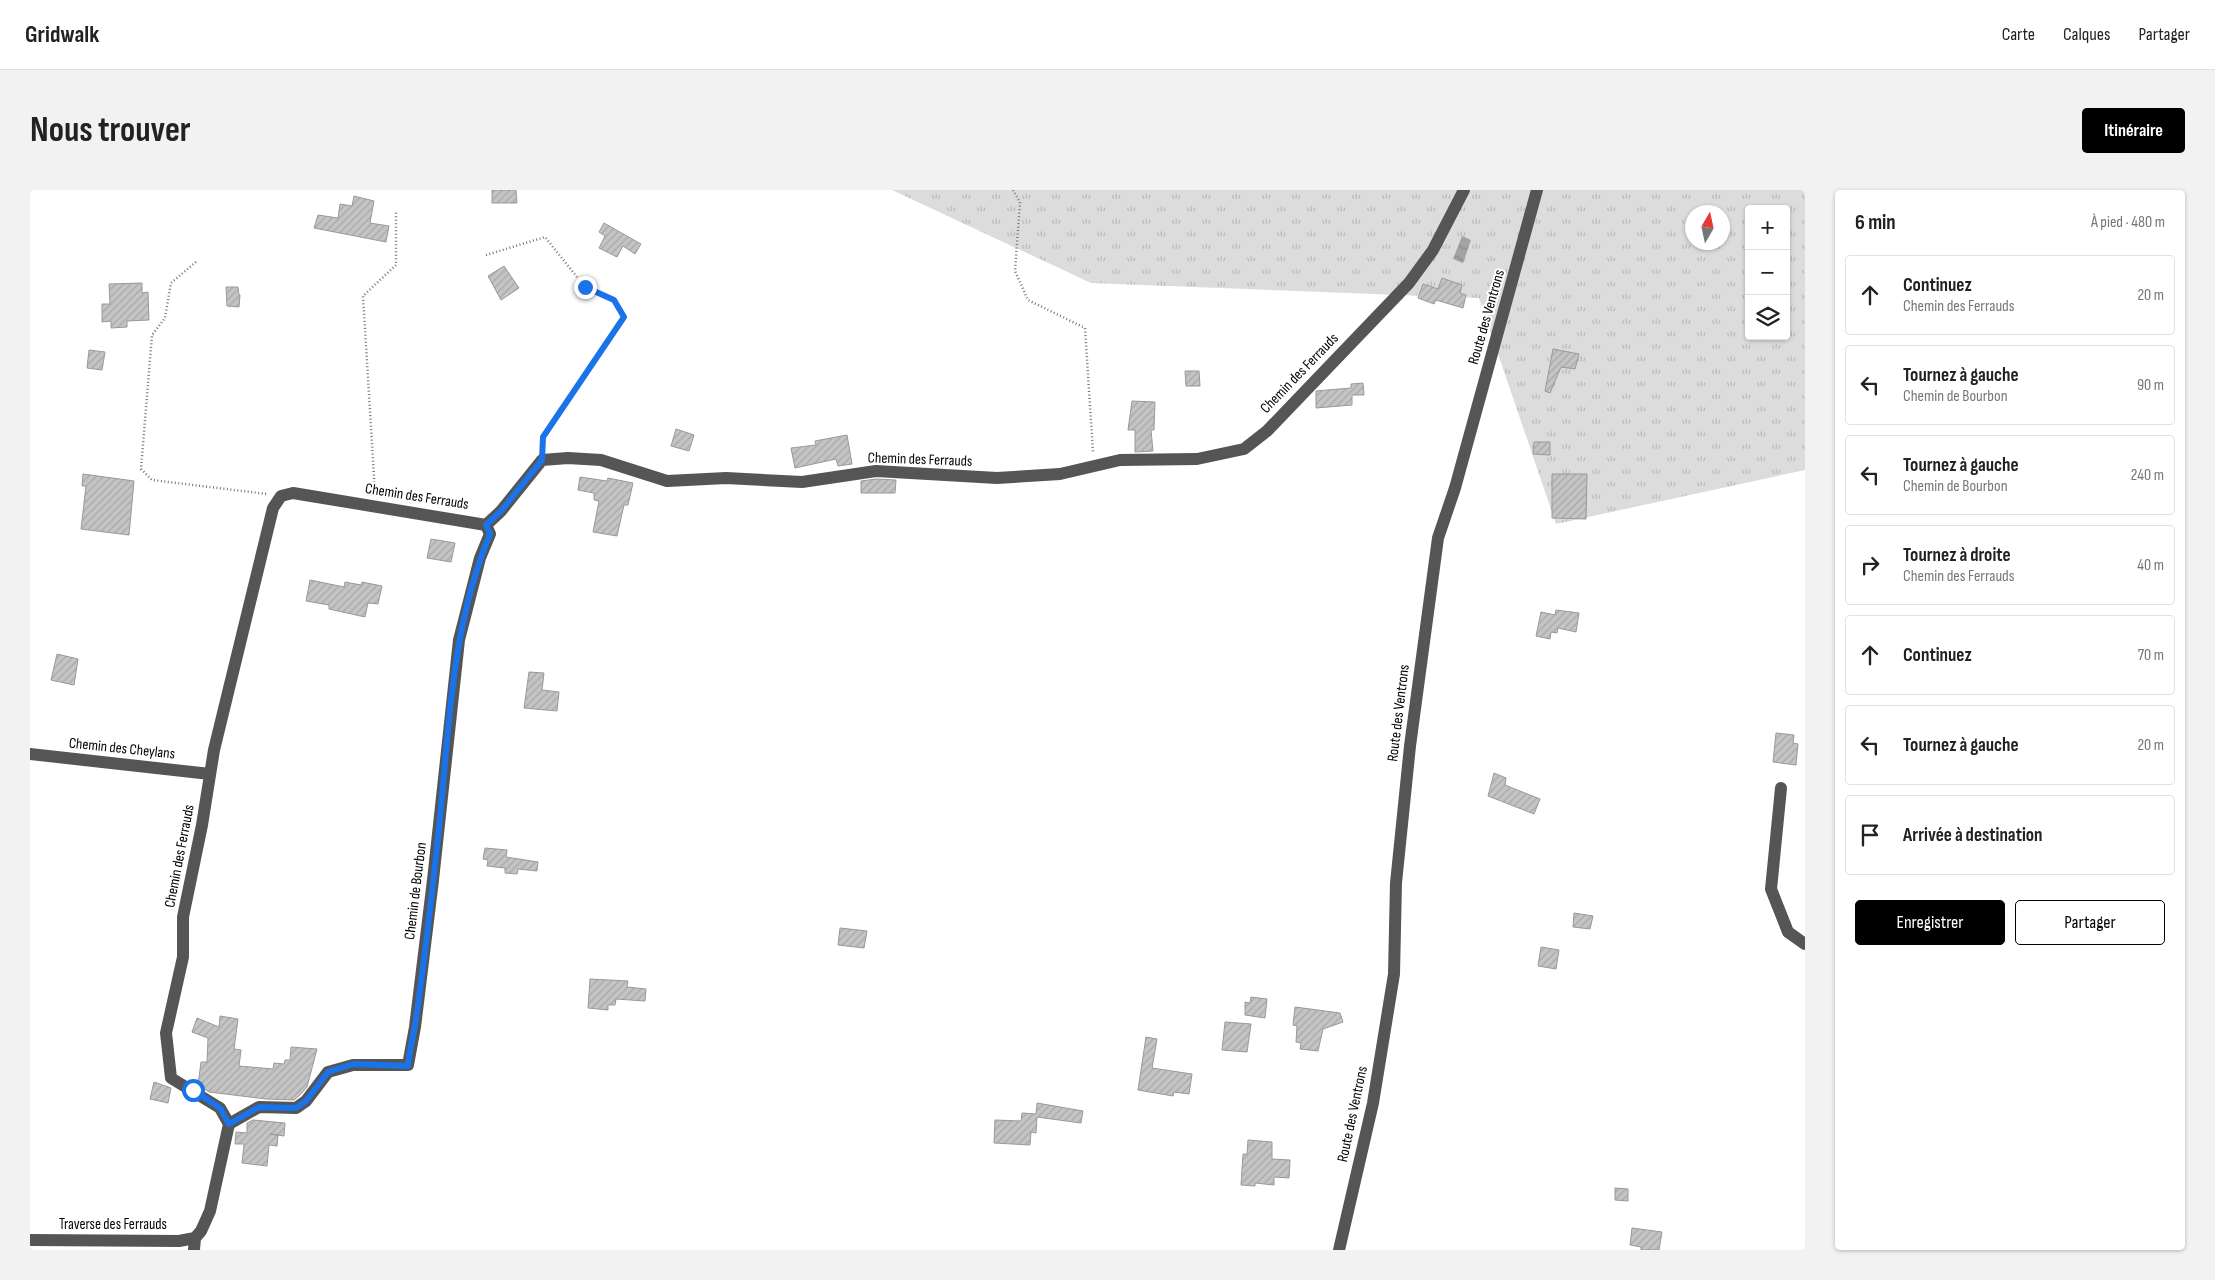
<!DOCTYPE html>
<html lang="fr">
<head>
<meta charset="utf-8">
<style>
  body { margin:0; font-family:"Sofia Sans Condensed",sans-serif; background:#f2f2f2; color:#222 }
  .controls { position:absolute; right:15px; top:15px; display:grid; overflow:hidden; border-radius:5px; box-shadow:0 1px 4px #0004 }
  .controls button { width:45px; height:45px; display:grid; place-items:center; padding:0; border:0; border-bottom:1px solid #e0e0e0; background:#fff; color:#222; font:25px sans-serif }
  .compass { position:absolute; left:1655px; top:15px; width:45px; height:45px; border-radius:50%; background:#fff; box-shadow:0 1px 4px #0004; rotate:9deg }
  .stop { position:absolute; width:15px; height:15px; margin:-11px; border:4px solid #1a73e8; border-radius:50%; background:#fff }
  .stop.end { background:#1a73e8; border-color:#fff; box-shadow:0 1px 5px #0008 }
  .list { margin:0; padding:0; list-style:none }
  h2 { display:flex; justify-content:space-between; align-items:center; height:65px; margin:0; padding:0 20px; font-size:21px }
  h2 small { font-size:16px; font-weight:400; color:#767676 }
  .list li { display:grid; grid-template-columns:32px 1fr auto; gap:15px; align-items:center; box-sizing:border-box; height:80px; margin:0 10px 10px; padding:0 10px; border:1px solid #e0e0e0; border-radius:5px }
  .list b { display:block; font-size:19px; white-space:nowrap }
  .list p { margin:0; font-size:16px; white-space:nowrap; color:#767676 }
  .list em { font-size:16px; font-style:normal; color:#767676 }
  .actions { display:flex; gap:10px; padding:15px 20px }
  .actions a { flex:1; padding:11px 0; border:1px solid #000; border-radius:5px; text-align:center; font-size:18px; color:#000 }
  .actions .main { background:#000; color:#fff }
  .icon { flex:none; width:28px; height:28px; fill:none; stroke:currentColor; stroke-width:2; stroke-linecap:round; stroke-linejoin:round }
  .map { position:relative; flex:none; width:1775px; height:1060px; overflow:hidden; border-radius:5px }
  header { display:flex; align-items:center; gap:30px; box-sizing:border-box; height:70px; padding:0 25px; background:#fff; border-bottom:1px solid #e0e0e0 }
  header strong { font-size:24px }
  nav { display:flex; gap:28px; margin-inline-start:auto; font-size:18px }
  .intro { display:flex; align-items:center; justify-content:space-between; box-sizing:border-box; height:120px; padding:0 30px }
  h1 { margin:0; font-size:35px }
  .button { padding:12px 22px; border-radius:5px; background:#000; color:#fff; font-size:18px; font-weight:700 }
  main { display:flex; gap:30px; padding:0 30px }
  aside { flex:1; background:#fff; border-radius:5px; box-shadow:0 1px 4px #0004 }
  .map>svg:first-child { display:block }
  .grass { fill:url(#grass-tufts); fill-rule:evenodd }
  .water { fill:url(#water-waves) }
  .building { fill:url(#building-hatch); stroke:#999 }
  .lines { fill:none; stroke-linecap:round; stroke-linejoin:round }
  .path { stroke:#777; stroke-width:2.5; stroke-dasharray:1 2.5; stroke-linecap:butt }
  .minor { stroke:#555; stroke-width:12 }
  .route { stroke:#1a73e8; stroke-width:6 }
  .labels { text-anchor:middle; stroke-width:4; stroke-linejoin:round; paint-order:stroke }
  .street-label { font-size:15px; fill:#000; stroke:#fff }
</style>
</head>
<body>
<header>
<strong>Gridwalk</strong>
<nav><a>Carte</a><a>Calques</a><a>Partager</a></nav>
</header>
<div class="intro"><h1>Nous trouver</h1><a class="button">Itinéraire</a></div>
<main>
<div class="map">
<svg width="1775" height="1060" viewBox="0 0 1775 1060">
  <defs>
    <pattern id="grass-tufts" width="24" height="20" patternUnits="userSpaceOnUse" patternTransform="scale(1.25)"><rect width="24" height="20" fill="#dcdcdc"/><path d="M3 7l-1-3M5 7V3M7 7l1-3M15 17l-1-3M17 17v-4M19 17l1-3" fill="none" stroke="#bbb"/></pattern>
    <pattern id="water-waves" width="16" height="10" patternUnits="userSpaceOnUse" patternTransform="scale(1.25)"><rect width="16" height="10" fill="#a3a3a3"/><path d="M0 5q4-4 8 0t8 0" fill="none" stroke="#8b8b8b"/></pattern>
    <pattern id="building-hatch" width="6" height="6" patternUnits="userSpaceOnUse" patternTransform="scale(1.25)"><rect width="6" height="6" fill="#c4c4c4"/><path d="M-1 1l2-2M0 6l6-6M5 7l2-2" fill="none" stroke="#a7a7a7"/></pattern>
  </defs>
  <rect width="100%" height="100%" fill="#fff"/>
  <path class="grass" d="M862 0H1775V280L1526 334 1449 108 1061 93ZM1719 19H1756V146H1719ZM1662 22H1692V52H1662Z"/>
  <path class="water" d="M1432 46 1441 50 1433 73 1423 69Z"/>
  <path class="building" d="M462 0H486L487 13H462Z
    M324 6 344 11 340 33 359 36 356 52 284 38 288 25 308 28 310 14 322 16Z
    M574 33 611 54 605 64 593 56 587 67 569 58 575 46 569 42Z
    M474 76 489 98 471 110 458 86Z
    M1412 88 1432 95 1430 103 1436 105 1433 118 1406 110 1404 114 1388 108 1393 94 1408 99Z
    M112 93V103L118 102 119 130 97 131V137L81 138V131L72 132V114H80L79 94Z
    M196 97H208L209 105H210L209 117 197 116Z
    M1523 159 1549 164 1545 179 1531 177 1520 203 1515 201Z
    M59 160 75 162 72 180 57 178Z
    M1155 181H1169L1170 196H1156Z
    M1333 193 1334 205H1322V215L1286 218V201L1321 198V194Z
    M1102 211 1125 212 1124 240H1121L1123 261 1105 262V240H1098Z
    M646 239 664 245 659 261 641 256Z
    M817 245 822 274 808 276 806 269 765 278 761 258 786 255 785 251Z
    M1504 252H1520V265L1503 264Z
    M53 284 104 291 99 345 51 339 56 296H52Z
    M1522 284H1557L1556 329 1522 328Z
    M550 287 577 291 578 288 603 293 598 315H594L587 346 563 342 569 311 564 310V303L548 300Z
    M846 289 866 290 865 303H831V291Z
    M401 349 425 353 421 372 397 368Z
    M280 390 314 397 315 392 331 395 332 392 352 396 348 414 338 413 335 427 299 419V415L276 411Z
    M1526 420 1549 423 1546 442 1528 438 1527 443 1521 442 1520 449 1506 446 1511 422 1525 425Z
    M27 464 48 469 44 495 21 490Z
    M499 482 514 483 512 500 529 502 527 521 494 518Z
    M1746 543 1764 545 1763 553 1768 554 1766 575 1743 572Z
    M1464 583 1476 588 1475 595 1510 609 1504 624 1458 606Z
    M455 658 477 660 476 667 508 672 507 681 488 679 487 684 475 683V678L457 676 458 670 453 669Z
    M1544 723 1563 726 1560 739 1543 737Z
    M810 738 837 741 834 758 808 755Z
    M1511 757 1529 760 1526 779 1508 776Z
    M560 789 598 791 597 797 616 799 615 811 586 809 585 815H578V820L558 818Z
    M1221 807 1237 809 1235 828 1215 825V812L1220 813Z
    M1265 817 1310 823 1313 832 1293 839 1288 861 1270 859 1271 853 1266 852 1267 836 1263 835Z
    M190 826 208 829 204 859 211 860 209 876 243 879 244 873 254 874 255 870H260L261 857 287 859 277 897 270 905 264 910 236 909 179 902 168 895 171 872H177L178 848 162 842 167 828 189 837Z
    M1195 832 1221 834 1217 862 1192 860Z
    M1116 847 1127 849 1122 878 1162 884 1159 904 1144 902 1143 906 1108 900Z
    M124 892 141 898 138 913 120 909Z
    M1007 913 1053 921 1051 933 1007 927 1006 943 1001 942 1000 955 964 953 965 930 991 931 992 923 1006 924Z
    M223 930 255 933 254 946 240 944 248 945 247 956 239 955 237 976 212 973 214 954H205L206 942 217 943V933Z
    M1218 950 1242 952V969L1260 970 1259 988 1244 987V995L1225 993V996L1211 995 1213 964H1217Z
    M1585 998 1598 999V1011L1585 1010Z
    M1602 1038 1632 1042 1629 1060H1611V1057L1600 1055Z"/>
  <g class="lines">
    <path class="path" d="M983 0 990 12 985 81 998 110 1055 138 1063 262
      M456 65 515 47 555 97 584 110 593 127 513 247V256
      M166 72 141 93 135 128 122 145 111 279 122 290 237 304
      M345 303 333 106 366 75V22"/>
    <path class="minor" d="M0 564 180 584
      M1751 598 1741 699 1758 742 1775 754
      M199 934 229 917 266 918 276 911 298 882 323 875H378L385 837 403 690 429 450 450 368 460 344 456 335
      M0 1050 149 1051 165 1048
      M164 1060 165 1048 171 1041 180 1021 199 934 190 918 141 888 136 843 153 767V727L172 635 184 560 243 318 251 306 263 303 456 335 471 321 512 270 538 268 571 270 637 291 696 288 772 292 846 281 967 288 1030 284 1090 270 1167 269 1214 259 1237 241 1379 93 1403 60 1434 0
      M1309 1060 1343 913 1364 784 1366 693 1380 556 1408 348 1425 298 1507 0"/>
  </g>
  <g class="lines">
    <path class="route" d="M163 900 190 918 199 934 229 917 266 918 276 911 298 882 323 874 378 876C379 862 383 848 385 835 395 770 402 704 409 638 419 540 421 437 460 344L456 335 471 321 512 270 513 247 594 127 584 110 555 97"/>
  </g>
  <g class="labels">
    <g class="street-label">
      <text transform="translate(1456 127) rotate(-74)" y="5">Route des Ventrons</text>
      <text transform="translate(1269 183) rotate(-46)" y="5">Chemin des Ferrauds</text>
      <text transform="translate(890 269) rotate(2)" y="5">Chemin des Ferrauds</text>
      <text transform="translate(387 306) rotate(9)" y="5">Chemin des Ferrauds</text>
      <text transform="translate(1368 523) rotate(-83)" y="5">Route des Ventrons</text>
      <text transform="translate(92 558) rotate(6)" y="5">Chemin des Cheylans</text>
      <text transform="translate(149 666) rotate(-79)" y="5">Chemin des Ferrauds</text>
      <text transform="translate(385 701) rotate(-83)" y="5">Chemin de Bourbon</text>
      <text transform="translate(1322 924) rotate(-78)" y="5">Route des Ventrons</text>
      <text x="83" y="1039">Traverse des Ferrauds</text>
    </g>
  </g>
</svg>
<div class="controls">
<button>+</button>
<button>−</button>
<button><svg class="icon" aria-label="layers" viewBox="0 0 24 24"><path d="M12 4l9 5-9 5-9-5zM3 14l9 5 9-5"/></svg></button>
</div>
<svg class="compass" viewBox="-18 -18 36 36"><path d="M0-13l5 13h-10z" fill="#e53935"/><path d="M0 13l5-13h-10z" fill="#767676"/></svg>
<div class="stop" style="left:163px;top:900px"></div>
<div class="stop end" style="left:555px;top:97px"></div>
</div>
<aside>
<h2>6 min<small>À pied · 480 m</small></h2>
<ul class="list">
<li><svg class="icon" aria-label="ahead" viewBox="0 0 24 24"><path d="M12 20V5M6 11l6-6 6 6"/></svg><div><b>Continuez</b><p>Chemin des Ferrauds</p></div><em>20 m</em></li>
<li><svg class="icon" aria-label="left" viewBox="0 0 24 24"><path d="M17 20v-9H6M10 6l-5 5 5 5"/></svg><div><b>Tournez à gauche</b><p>Chemin de Bourbon</p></div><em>90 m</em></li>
<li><svg class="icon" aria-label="left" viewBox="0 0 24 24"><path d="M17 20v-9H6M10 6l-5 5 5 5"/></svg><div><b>Tournez à gauche</b><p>Chemin de Bourbon</p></div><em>240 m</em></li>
<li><svg class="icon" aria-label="right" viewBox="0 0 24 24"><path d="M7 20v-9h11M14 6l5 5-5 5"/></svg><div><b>Tournez à droite</b><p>Chemin des Ferrauds</p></div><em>40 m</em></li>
<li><svg class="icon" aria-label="ahead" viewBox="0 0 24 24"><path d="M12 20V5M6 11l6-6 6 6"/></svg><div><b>Continuez</b></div><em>70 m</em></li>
<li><svg class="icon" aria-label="left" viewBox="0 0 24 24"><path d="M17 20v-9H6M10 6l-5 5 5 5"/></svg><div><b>Tournez à gauche</b></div><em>20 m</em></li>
<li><svg class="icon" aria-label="arrive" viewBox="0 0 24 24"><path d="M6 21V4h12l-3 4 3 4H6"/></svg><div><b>Arrivée à destination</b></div></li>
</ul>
<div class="actions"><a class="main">Enregistrer</a><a>Partager</a></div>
</aside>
</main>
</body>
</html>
